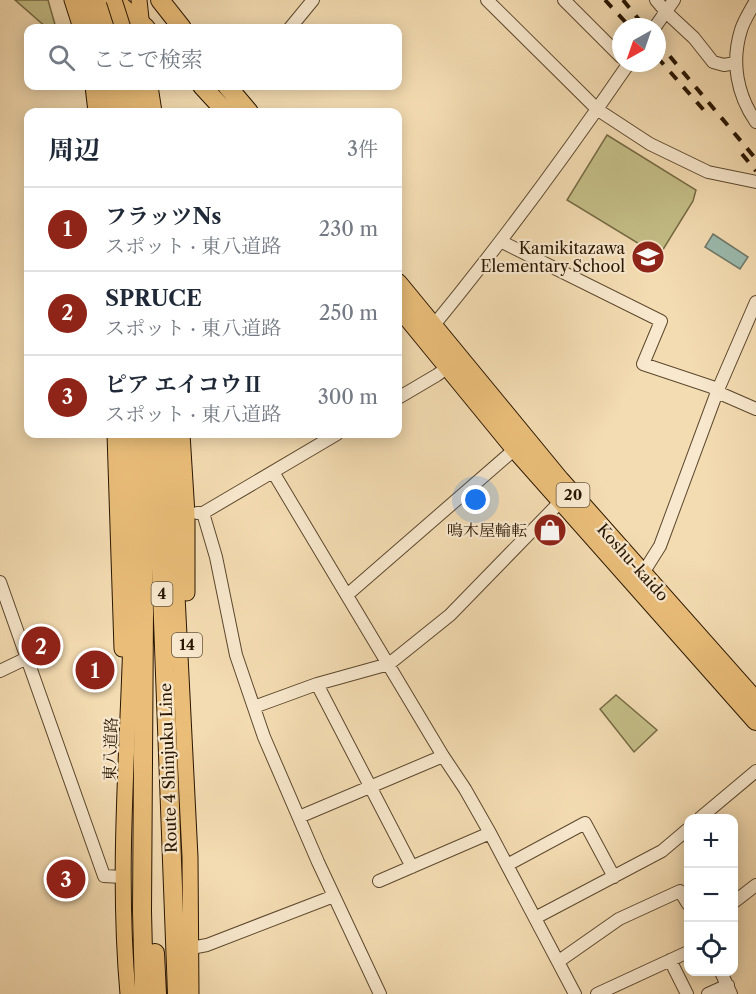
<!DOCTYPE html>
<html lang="ja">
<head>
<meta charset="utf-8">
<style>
  body { margin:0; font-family:"Libre Caslon Text","Noto Serif JP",serif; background:#f6f6f7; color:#1f2937 }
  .controls { position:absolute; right:18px; bottom:18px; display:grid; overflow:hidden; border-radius:12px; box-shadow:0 3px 15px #0003 }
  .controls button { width:54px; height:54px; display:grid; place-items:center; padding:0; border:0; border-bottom:2px solid #e0e1e3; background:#fff; color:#1f2937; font:30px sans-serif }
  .compass { position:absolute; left:612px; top:18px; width:54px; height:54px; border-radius:50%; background:#fff; box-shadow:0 3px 15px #0003; rotate:220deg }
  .you { position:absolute; left:476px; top:500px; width:21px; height:21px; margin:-15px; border:4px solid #fff; border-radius:50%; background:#1a73e8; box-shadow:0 0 0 9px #1a73e833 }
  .badge { display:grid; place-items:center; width:39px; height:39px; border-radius:50%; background:#8f2418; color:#fff; font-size:20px; font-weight:700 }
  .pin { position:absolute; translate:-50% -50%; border:3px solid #fff; box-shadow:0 2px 6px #0006 }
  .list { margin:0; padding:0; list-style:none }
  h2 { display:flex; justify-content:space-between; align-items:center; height:78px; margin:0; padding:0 24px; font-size:26px }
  h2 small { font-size:20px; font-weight:400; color:#747a83 }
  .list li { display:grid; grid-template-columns:39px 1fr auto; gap:18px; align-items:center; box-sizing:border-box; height:84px; padding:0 24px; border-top:2px solid #e0e1e3 }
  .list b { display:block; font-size:22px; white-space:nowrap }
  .list p { margin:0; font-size:20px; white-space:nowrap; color:#747a83 }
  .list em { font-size:20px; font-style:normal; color:#747a83 }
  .icon { flex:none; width:33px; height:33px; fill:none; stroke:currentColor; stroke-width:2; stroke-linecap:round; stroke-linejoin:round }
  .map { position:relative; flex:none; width:756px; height:994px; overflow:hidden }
  .search { position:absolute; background:#fff; box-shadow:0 3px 15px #0003; left:24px; top:24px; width:378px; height:66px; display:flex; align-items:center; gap:15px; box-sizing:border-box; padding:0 21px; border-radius:12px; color:#747a83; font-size:22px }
  .panel { position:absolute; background:#fff; box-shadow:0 3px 15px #0003; left:24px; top:108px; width:378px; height:330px; border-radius:12px }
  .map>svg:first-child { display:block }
  .green { fill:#c4be87; stroke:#766a44; stroke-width:1.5 }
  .water { fill:#9cbbaf; stroke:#6e796a; stroke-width:1.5 }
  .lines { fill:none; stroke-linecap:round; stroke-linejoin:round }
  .minor-casing { stroke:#5c482e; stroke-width:14 }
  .major-casing { stroke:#291602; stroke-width:17 }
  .highway-casing { stroke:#291602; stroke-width:20 }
  .minor { stroke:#f8e8cd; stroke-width:12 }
  .major { stroke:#eabe79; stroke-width:15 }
  .highway { stroke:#eabe79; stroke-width:18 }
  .rail { stroke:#291602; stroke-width:4; stroke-dasharray:10 10; stroke-linecap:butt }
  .major-bridge-casing { stroke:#291602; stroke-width:17; stroke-linecap:butt }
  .major-bridge { stroke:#eabe79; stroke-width:15 }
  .labels { text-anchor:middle; stroke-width:4.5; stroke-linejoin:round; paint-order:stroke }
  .shield { fill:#f8e8cd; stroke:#67553f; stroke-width:1.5 }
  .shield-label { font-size:15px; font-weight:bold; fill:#291602 }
  .poi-label { font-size:16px; fill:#291602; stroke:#f8e8cd; text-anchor:end }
  .street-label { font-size:16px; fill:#291602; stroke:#f8e8cd }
</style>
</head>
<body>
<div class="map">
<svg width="756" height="994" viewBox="0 0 756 994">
  <rect width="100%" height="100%" fill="#f4dcb2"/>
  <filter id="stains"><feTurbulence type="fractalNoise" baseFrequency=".00333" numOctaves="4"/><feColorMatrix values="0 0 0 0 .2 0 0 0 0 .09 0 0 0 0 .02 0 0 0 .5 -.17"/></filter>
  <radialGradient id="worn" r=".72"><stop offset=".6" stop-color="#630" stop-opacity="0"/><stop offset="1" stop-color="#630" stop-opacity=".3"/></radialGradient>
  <path class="green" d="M15 0H48L56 28H47Z
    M607 135 696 190 693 201 659 256 567 200Z
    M616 695 657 730 634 752 600 709Z"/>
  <path class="water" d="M713 234 748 257 740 269 705 247Z"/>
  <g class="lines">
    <defs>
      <path id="minor" d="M487 0 598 110 650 144 708 172 756 182
        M564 0 621 57
        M656 0 666 12 694 38 713 62 724 65 735 63
        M756 0C751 10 744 20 741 30 731 62 737 95 756 122
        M655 27 674 0
        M290 28 313 0
        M502 242 661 321 643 364 712 387 717 392 756 409
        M429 331C500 245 566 155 629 63
        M398 398 437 375 448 367
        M273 472 443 756 465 789 490 833 575 994
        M197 513H203L337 434
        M203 513 216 557 236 655 264 737 318 862 380 994
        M643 573 660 546 717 392 756 302
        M0 582 104 876 122 877
        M347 595 515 449
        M0 671 27 658
        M317 684 412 867
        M254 707 317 684 389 664 450 615 561 501
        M299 817 443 756
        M700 818 756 771
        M507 865 585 823 614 877
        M379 881 490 833
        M734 902 756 885
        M535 918 662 851 688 829
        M191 948 207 945 334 896
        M670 960 687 994
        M559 961 619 919 680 891 688 904
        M721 972 731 994
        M597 994 688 952
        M708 994 728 985"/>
      <path id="major" d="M72 0 81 28
        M139 0 142 28
        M93 86 96 112
        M136 86 140 112
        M150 86 154 112
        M115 434 122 649
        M126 434C130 488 133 543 132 598 130 730 116 862 128 994
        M169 434 190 857 191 994
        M182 434 187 514V593"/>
      <path id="highway" d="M85 0 94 28
        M102 0 111 28
        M114 0 146 28
        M160 0 182 28
        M108 86 112 112
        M124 86 128 112
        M202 86 226 112
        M227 86 249 112
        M398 283 560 480 756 701
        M398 306 515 449 756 721
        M140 434 144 612 142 911 144 994
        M156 434 177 994
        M155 953 157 994"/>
    </defs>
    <use href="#minor" class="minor-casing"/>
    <use href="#major" class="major-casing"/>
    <use href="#highway" class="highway-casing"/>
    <use href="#minor" class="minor"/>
    <use href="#major" class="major"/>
    <use href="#highway" class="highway"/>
    <path class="rail" d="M605 0 630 27
      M623 0 645 27
      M657 41 756 159
      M657 57 709 116
      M742 154 756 171"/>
    <defs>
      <path id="major-bridge" d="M114 0 123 28"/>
    </defs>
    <use href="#major-bridge" class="major-bridge-casing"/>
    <use href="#major-bridge" class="major-bridge"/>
  </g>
  <defs>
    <symbol id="school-disc" viewBox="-11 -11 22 22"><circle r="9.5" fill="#8f2418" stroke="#f8e8cd"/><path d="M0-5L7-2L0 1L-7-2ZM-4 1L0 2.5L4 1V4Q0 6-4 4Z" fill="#fff"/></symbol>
    <symbol id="shop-disc" viewBox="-11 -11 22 22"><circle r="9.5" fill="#8f2418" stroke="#f8e8cd"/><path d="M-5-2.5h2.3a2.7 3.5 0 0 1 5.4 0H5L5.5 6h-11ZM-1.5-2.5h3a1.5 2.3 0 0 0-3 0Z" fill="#fff"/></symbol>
  </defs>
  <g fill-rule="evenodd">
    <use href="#school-disc" x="629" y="238" width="38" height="38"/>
    <use href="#shop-disc" x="531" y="511" width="38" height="38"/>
  </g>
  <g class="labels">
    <g class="shield">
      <rect x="556.5" y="483" width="33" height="24" rx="4.5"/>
      <rect x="151.5" y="582" width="21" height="24" rx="4.5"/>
      <rect x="172" y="633" width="30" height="24" rx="4.5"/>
    </g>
    <g class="shield-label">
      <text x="573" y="500">20</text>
      <text x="162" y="599">4</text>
      <text x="187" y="650">14</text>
    </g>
    <g class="poi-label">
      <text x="625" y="254">Kamikitazawa<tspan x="625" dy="18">Elementary School</tspan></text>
      <text x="527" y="536">鳴木屋輪転</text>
    </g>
    <g class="street-label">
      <text transform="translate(633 562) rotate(48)" y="6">Koshu-kaido</text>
      <text transform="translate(110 749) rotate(-88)" y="6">東八道路</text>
      <text transform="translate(168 768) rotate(-92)" y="6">Route 4 Shinjuku Line</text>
    </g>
  </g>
  <rect width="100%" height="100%" filter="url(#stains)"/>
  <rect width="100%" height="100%" fill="url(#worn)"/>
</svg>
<div class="controls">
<button>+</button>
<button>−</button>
<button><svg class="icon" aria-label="locate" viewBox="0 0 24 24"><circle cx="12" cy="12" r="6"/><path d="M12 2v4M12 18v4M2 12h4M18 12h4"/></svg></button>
</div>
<svg class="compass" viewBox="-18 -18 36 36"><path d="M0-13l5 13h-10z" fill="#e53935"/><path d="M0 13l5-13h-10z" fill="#747a83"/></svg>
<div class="you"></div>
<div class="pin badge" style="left:95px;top:670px">1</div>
<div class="pin badge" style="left:41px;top:646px">2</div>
<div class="pin badge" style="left:66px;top:879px">3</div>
<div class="search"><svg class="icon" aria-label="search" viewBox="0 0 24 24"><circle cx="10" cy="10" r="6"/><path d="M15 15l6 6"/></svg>ここで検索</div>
<section class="panel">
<h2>周辺<small>3件</small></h2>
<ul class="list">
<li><span class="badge">1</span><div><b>フラッツNs</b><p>スポット · 東八道路</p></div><em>230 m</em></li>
<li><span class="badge">2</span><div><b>SPRUCE</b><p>スポット · 東八道路</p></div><em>250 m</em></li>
<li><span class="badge">3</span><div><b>ピア エイコウⅡ</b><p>スポット · 東八道路</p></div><em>300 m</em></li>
</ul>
</section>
</div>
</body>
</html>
